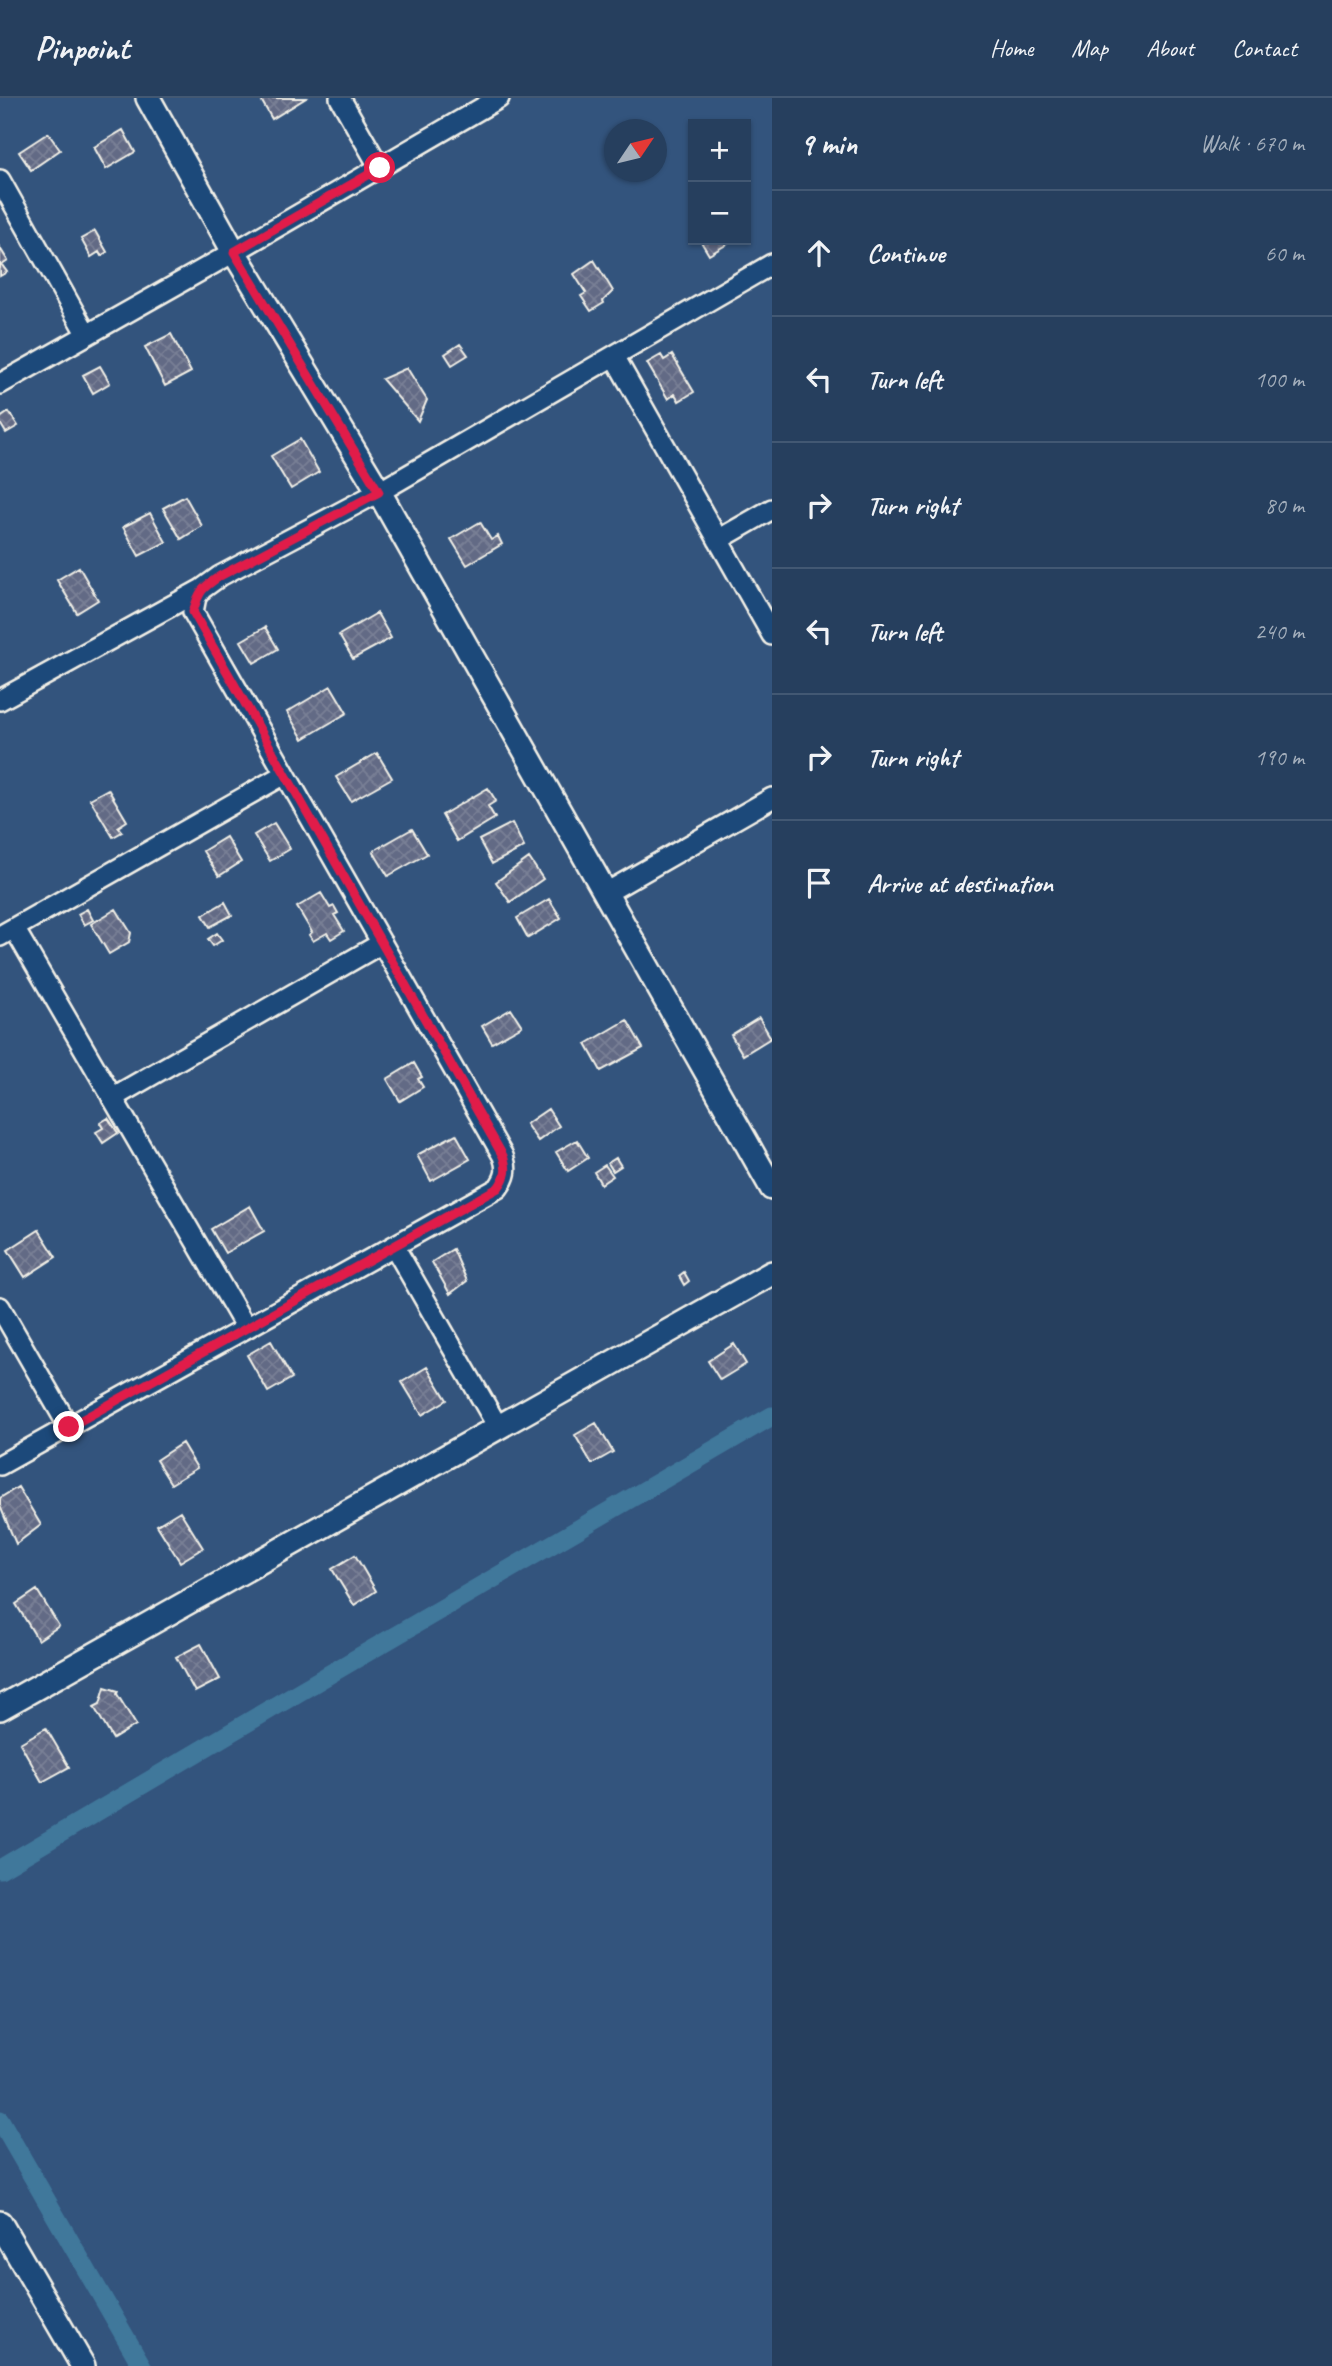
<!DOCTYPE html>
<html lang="en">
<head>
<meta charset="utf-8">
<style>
  body { margin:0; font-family:Caveat,sans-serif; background:#2e4664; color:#f1f3f6 }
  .controls { position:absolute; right:21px; top:21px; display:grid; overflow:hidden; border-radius:0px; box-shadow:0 2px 5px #0004 }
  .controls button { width:63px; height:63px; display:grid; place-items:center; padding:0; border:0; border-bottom:2px solid #425873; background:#263f5e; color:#f1f3f6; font:35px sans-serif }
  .compass { position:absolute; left:604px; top:21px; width:63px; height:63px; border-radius:50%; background:#263f5e; box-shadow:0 2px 5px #0004; rotate:55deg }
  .stop { position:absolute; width:21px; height:21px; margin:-16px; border:5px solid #e11d48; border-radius:50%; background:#fff }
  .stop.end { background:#e11d48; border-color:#fff; box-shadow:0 2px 7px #0008 }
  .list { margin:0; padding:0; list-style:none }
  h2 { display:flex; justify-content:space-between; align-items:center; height:91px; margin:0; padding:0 28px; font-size:30px }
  h2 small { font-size:23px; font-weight:400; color:#a4afbc }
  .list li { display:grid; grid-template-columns:46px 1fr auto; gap:21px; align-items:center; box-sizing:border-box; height:126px; padding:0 28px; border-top:2px solid #425873 }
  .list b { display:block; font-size:26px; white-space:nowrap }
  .list em { font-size:23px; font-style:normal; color:#a4afbc }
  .icon { flex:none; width:38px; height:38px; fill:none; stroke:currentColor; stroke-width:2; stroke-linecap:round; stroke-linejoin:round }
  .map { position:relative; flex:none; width:772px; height:2268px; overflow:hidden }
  header { display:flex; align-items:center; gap:42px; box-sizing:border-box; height:98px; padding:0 35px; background:#263f5e; border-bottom:2px solid #425873 }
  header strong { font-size:33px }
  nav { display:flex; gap:38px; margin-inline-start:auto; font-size:24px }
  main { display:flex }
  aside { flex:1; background:#263f5e }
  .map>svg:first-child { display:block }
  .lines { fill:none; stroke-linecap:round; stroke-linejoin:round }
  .canal { stroke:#40789b; stroke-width:19 }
  .building { fill:url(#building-cross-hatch); stroke:#f4f1e8; stroke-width:2 }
  .minor-casing { stroke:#f4f1e8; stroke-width:24 }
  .tertiary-casing { stroke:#f4f1e8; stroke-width:28 }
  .minor { stroke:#1f4a7a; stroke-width:19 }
  .tertiary { stroke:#1f4a7a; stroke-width:23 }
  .route { stroke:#e11d48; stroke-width:9 }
</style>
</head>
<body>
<header>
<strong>Pinpoint</strong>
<nav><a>Home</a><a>Map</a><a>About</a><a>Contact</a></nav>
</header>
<main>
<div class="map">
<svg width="772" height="2268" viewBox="0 0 772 2268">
  <defs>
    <pattern id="building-cross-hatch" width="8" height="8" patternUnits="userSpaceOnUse" patternTransform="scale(1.75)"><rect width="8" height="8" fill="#626a85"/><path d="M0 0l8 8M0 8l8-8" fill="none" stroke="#798096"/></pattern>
  </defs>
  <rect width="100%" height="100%" fill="#33547d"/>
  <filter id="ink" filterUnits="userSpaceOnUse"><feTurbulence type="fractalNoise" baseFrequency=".0143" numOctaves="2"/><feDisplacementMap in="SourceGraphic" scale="14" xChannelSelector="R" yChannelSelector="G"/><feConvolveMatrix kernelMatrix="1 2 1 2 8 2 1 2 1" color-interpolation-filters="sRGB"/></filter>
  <g filter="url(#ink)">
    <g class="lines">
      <path class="canal" d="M0 1771 299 1594 772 1318
        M0 2022 142 2268"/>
    </g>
    <path class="building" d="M260 0H306L272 21Z
      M123 32 135 54 106 71 94 49Z
      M48 35 60 52 31 72 19 54Z
      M95 133 107 154 101 158 99 154 91 159 81 141Z
      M700 142H726L729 145 709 157Z
      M0 150 8 163 2 167 7 174 0 178Z
      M594 162 613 193 603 203 604 205 591 213 581 198 586 195 574 176Z
      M171 236 191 274 165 288 145 249Z
      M460 246 468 257 452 267 445 256Z
      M661 257 664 262 672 257 694 294 679 303 675 296 668 301 647 265Z
      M100 268 110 285 93 295 83 277Z
      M407 270 427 302 418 323 382 281Z
      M9 314 18 328 6 335 0 325V320Z
      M300 341 319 374 291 391 271 358Z
      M185 398 202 428 181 441 163 410Z
      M150 415 166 444 139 458 123 429Z
      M480 424 491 442 498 438 502 446 467 467 451 441Z
      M79 469 98 502 77 515 57 482Z
      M377 515 391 540 353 561 339 537Z
      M265 529 278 551 254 565 241 543Z
      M331 588 347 615 303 641 287 614Z
      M377 655 392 680 351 703 336 679Z
      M488 690 496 703 488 708 495 720 457 743 442 717Z
      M108 691 127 723 118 729 122 734 113 739 90 701Z
      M274 725 290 751 270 763 254 737Z
      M512 725 524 749 492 766 479 742Z
      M412 731 427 756 388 778 373 753Z
      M226 739 241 764 219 778 203 753Z
      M529 760 543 781 510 804 496 784Z
      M321 795 330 810 334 808 338 815 334 817 344 833 331 841 327 835 313 843 309 837 312 834 297 809Z
      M549 801 561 820 528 840 517 820Z
      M225 804 232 817 210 829 203 817Z
      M87 811 93 822 84 827 78 816Z
      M116 811 131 835 129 844 109 856 91 826Z
      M217 835 222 842 213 848 208 841Z
      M511 911 522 928 492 945 482 928Z
      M759 920 771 940 743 957 731 937Z
      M627 922 643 950 601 973 586 946Z
      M414 965 422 979 418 981 423 989 400 1003 387 981Z
      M548 1011 559 1028 538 1043 526 1026Z
      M108 1020 118 1035 103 1045 96 1034 103 1030 100 1025Z
      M456 1036 470 1061 431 1083 417 1057Z
      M577 1042 588 1060 568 1073 556 1054Z
      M616 1060 621 1068 613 1073 608 1065Z
      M605 1067 613 1078 601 1086 594 1074Z
      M250 1108 264 1133 225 1155 211 1131Z
      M39 1132 56 1159 25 1179 8 1152Z
      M453 1151 467 1183 450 1196 432 1164Z
      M684 1174 689 1183 684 1187 679 1178Z
      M271 1243 292 1280 268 1294 247 1257Z
      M734 1246 746 1266 720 1282 708 1263Z
      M427 1269 447 1302 422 1317 402 1284Z
      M596 1325 613 1354 592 1366 575 1337Z
      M182 1345 197 1370 171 1386 156 1362Z
      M18 1389 41 1427 16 1446 0 1408V1400Z
      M180 1413 203 1450 180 1464 157 1427Z
      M355 1457 376 1493 354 1507 332 1471Z
      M37 1492 59 1528 38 1542 16 1506Z
      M201 1546 220 1581 195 1594 176 1559Z
      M105 1589 118 1593 117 1596 136 1627 113 1641 94 1609 100 1606Z
      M46 1630 69 1669 42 1684 20 1645Z"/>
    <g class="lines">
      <defs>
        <path id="minor" d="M340 0 380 70
          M0 82 87 237
          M614 258 772 537
          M0 286 234 154 499 0
          M718 442 772 411
          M0 602 202 491 220 478 379 394 772 166
          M606 795 772 700
          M14 830 246 1230
          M0 838 285 676
          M112 1000 382 845
          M394 1148 498 1329
          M0 1209 69 1329
          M0 1367 498 1090C506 1079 508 1072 503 1058L193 514 196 499 202 491"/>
        <path id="tertiary" d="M148 0 234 154 379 394 772 1090
          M0 1610 772 1175
          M0 2125 83 2268"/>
      </defs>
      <use href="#minor" class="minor-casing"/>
      <use href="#tertiary" class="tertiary-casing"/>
      <use href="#minor" class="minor"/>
      <use href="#tertiary" class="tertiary"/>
    </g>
  </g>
  <g class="lines" filter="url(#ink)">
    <path class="route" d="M69 1329 498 1090C506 1079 508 1072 503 1058L193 514C199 493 202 490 220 478L379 394 234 154 380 70"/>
  </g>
</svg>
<div class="controls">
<button>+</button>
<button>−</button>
</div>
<svg class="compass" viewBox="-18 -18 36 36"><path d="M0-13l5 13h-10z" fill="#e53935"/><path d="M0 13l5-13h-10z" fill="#a4afbc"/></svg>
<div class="stop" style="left:380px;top:70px"></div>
<div class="stop end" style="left:69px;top:1329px"></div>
</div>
<aside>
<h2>9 min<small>Walk · 670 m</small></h2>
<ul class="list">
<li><svg class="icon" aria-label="ahead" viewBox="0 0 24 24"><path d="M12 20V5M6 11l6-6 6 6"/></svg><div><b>Continue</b></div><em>60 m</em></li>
<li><svg class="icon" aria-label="left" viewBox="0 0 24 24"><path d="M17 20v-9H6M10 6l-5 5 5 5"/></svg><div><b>Turn left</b></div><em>100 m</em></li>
<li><svg class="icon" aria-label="right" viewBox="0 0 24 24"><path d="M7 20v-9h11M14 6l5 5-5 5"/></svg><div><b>Turn right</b></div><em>80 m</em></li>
<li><svg class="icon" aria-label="left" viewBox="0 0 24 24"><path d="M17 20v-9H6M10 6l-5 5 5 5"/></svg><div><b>Turn left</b></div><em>240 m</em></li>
<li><svg class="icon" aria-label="right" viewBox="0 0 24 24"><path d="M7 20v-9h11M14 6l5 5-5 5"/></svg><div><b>Turn right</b></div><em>190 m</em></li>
<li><svg class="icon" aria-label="arrive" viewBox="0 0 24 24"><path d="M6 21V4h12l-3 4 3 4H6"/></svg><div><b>Arrive at destination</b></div></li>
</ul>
</aside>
</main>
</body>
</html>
